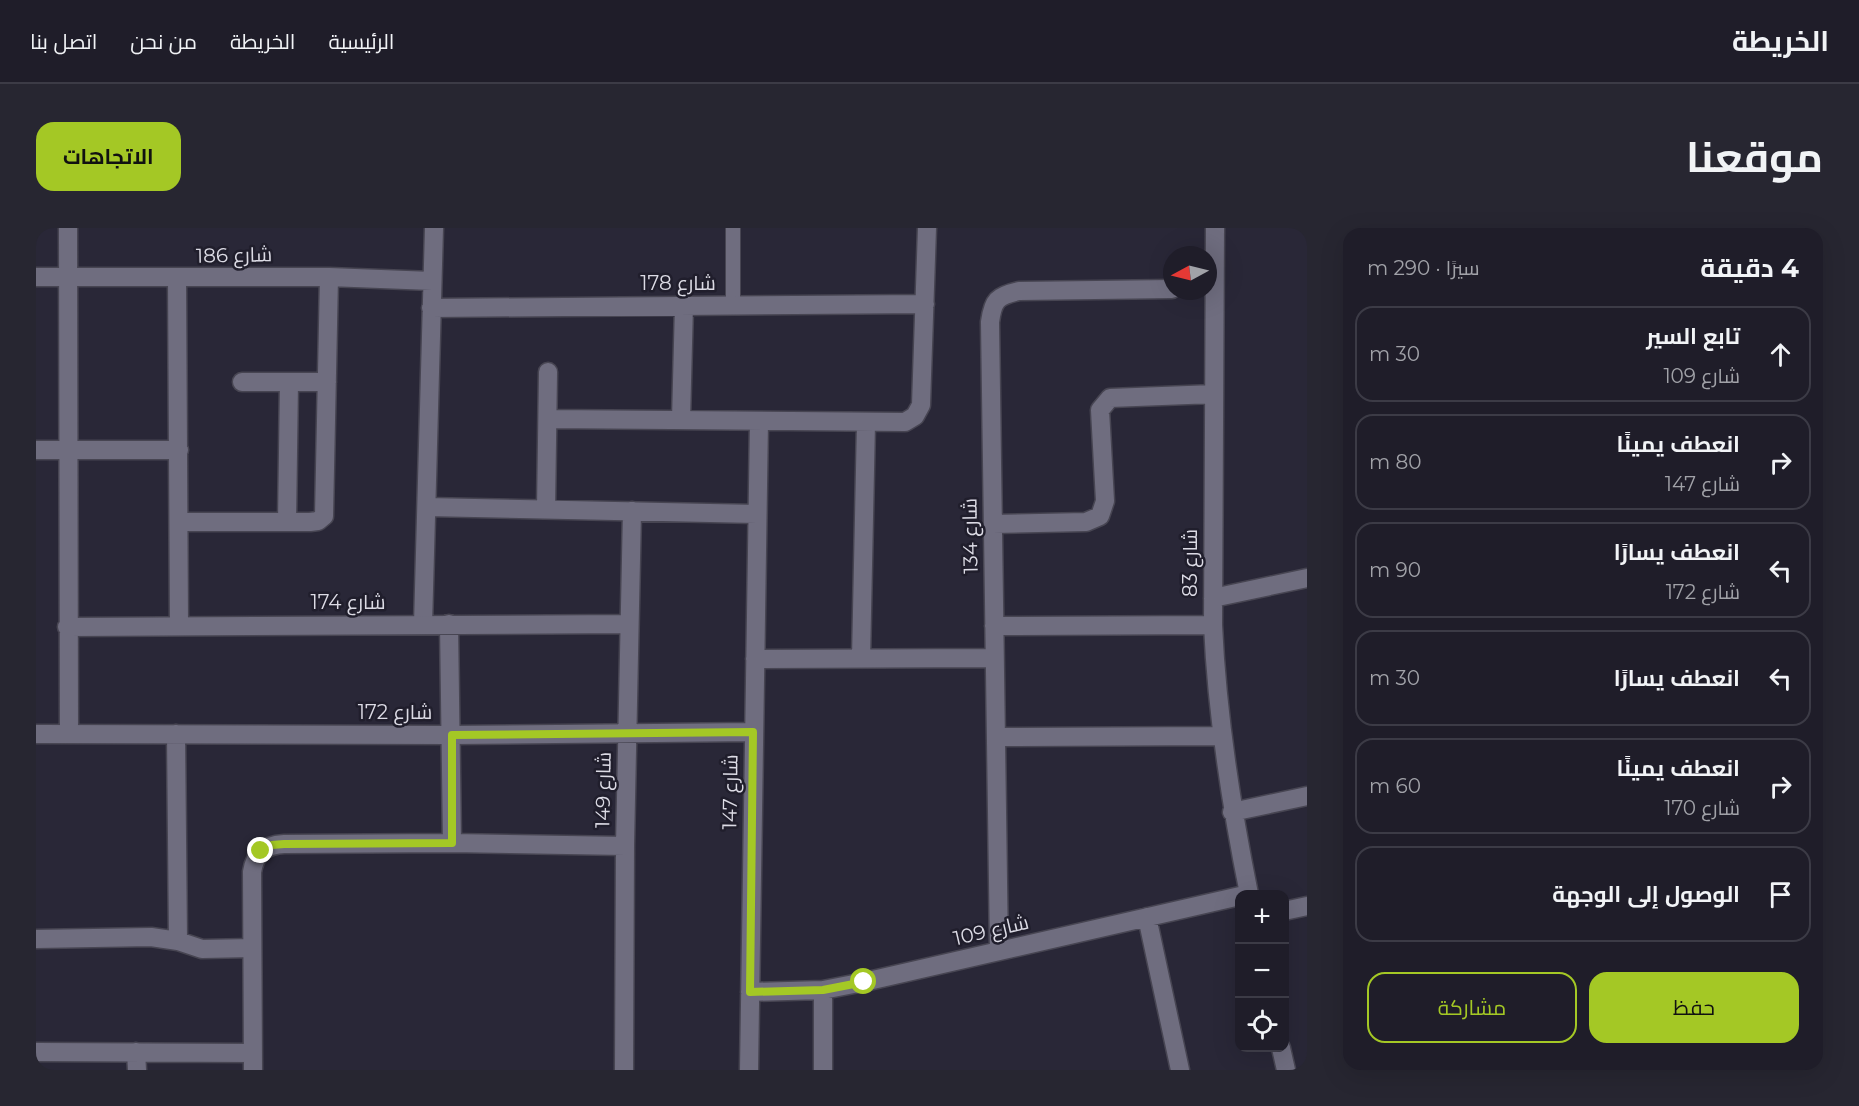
<!DOCTYPE html>
<html lang="ar">
<head>
<meta charset="utf-8">
<style>
  body { margin:0; font-family:Montserrat,Cairo,sans-serif; background:#272631; color:#f1f3f6; direction:rtl }
  .controls { position:absolute; right:18px; bottom:18px; display:grid; overflow:hidden; border-radius:12px; box-shadow:0 6px 24px #0002 }
  .controls button { width:54px; height:54px; display:grid; place-items:center; padding:0; border:0; border-bottom:2px solid #3c3b46; background:#1f1d29; color:#f1f3f6; font:30px sans-serif }
  .compass { position:absolute; left:1127px; top:18px; width:54px; height:54px; border-radius:50%; background:#1f1d29; box-shadow:0 6px 24px #0002; rotate:263deg }
  .stop { position:absolute; width:18px; height:18px; margin:-14px; border:4px solid #a4c825; border-radius:50%; background:#fff }
  .stop.end { background:#a4c825; border-color:#fff; box-shadow:0 2px 6px #0008 }
  .list { margin:0; padding:0; list-style:none }
  h2 { display:flex; justify-content:space-between; align-items:center; height:78px; margin:0; padding:0 24px; font-size:26px }
  h2 small { font-size:20px; font-weight:400; color:#a1a2a8 }
  .list li { display:grid; grid-template-columns:39px 1fr auto; gap:18px; align-items:center; box-sizing:border-box; height:96px; margin:0 12px 12px; padding:0 12px; border:2px solid #3c3b46; border-radius:18px }
  .list b { display:block; font-size:22px; white-space:nowrap }
  .list p { margin:0; font-size:20px; white-space:nowrap; color:#a1a2a8 }
  .list em { font-size:20px; font-style:normal; color:#a1a2a8 }
  .actions { display:flex; gap:12px; padding:18px 24px }
  .actions a { flex:1; padding:14px 0; border:2px solid #a4c825; border-radius:18px; text-align:center; font-size:21px; color:#a4c825 }
  .actions .main { background:#a4c825; color:#111 }
  .icon { flex:none; width:33px; height:33px; fill:none; stroke:currentColor; stroke-width:2; stroke-linecap:round; stroke-linejoin:round }
  .map { position:relative; flex:none; width:1271px; height:842px; overflow:hidden; direction:ltr; border-radius:18px }
  header { display:flex; align-items:center; gap:36px; box-sizing:border-box; height:84px; padding:0 30px; background:#1f1d29; border-bottom:2px solid #3c3b46 }
  header strong { font-size:28px }
  nav { display:flex; gap:33px; margin-inline-start:auto; font-size:21px }
  .intro { display:flex; align-items:center; justify-content:space-between; box-sizing:border-box; height:144px; padding:0 36px }
  h1 { margin:0; font-size:42px }
  .button { padding:15px 27px; border-radius:18px; background:#a4c825; color:#111; font-size:21px; font-weight:700 }
  main { display:flex; gap:36px; padding:0 36px }
  aside { flex:1; background:#1f1d29; border-radius:18px; box-shadow:0 6px 24px #0002 }
  .map>svg:first-child { display:block }
  .lines { fill:none; stroke-linecap:round; stroke-linejoin:round }
  .lane-casing { stroke:#474552; stroke-width:16 }
  .street-casing { stroke:#474552; stroke-width:21 }
  .lane { stroke:#6f6d7f; stroke-width:14 }
  .street { stroke:#6f6d7f; stroke-width:18 }
  .route { stroke:#a4c825; stroke-width:8 }
  .labels { text-anchor:middle; stroke-width:5; stroke-linejoin:round; paint-order:stroke }
  .street-label { font-size:20px; fill:#dcdbe5; stroke:#201e2c }
</style>
</head>
<body>
<header>
<strong>الخريطة</strong>
<nav><a>الرئيسية</a><a>الخريطة</a><a>من نحن</a><a>اتصل بنا</a></nav>
</header>
<div class="intro"><h1>موقعنا</h1><a class="button">الاتجاهات</a></div>
<main>
<aside>
<h2>4 دقيقة<small>سيرًا · 290 m</small></h2>
<ul class="list">
<li><svg class="icon" aria-label="ahead" viewBox="0 0 24 24"><path d="M12 20V5M6 11l6-6 6 6"/></svg><div><b>تابع السير</b><p>شارع 109</p></div><em>30 m</em></li>
<li><svg class="icon" aria-label="right" viewBox="0 0 24 24"><path d="M7 20v-9h11M14 6l5 5-5 5"/></svg><div><b>انعطف يمينًا</b><p>شارع 147</p></div><em>80 m</em></li>
<li><svg class="icon" aria-label="left" viewBox="0 0 24 24"><path d="M17 20v-9H6M10 6l-5 5 5 5"/></svg><div><b>انعطف يسارًا</b><p>شارع 172</p></div><em>90 m</em></li>
<li><svg class="icon" aria-label="left" viewBox="0 0 24 24"><path d="M17 20v-9H6M10 6l-5 5 5 5"/></svg><div><b>انعطف يسارًا</b></div><em>30 m</em></li>
<li><svg class="icon" aria-label="right" viewBox="0 0 24 24"><path d="M7 20v-9h11M14 6l5 5-5 5"/></svg><div><b>انعطف يمينًا</b><p>شارع 170</p></div><em>60 m</em></li>
<li><svg class="icon" aria-label="arrive" viewBox="0 0 24 24"><path d="M6 21V4h12l-3 4 3 4H6"/></svg><div><b>الوصول إلى الوجهة</b></div></li>
</ul>
<div class="actions"><a class="main">حفظ</a><a>مشاركة</a></div>
</aside>
<div class="map">
<svg width="1271" height="842" viewBox="0 0 1271 842">
  <rect width="100%" height="100%" fill="#292737"/>
  <g class="lines">
    <defs>
      <path id="lane" d="M697 0V77"/>
      <path id="street" d="M32 0 33 506
        M1179 0 1177 397C1181 488 1195 577 1213 666
        M0 49H293L396 53
        M141 51 143 397
        M395 80 889 76
        M206 154H291
        M512 191 869 194 879 188 885 177 891 0
        M645 192 648 77
        M0 222H143
        M391 279 721 286
        M510 281 512 144
        M143 294H274L282 293 288 288 293 49
        M251 294 253 154
        M957 296 1050 294 1064 288 1069 273 1064 182 1074 170 1178 166
        M1177 370 1271 350
        M413 396 416 615
        M387 397 398 0
        M958 398 1177 397
        M31 399 593 396
        M719 431 958 430
        M825 431 830 195
        M0 506 416 507 717 504
        M140 506 142 713
        M960 509 1184 508
        M1196 584 1271 568
        M1248 683 1271 678
        M1111 689 1144 842
        M0 711 115 709 142 713 166 721 216 720
        M963 723 954 94C957 72 961 68 983 63L1136 61
        M787 762V842
        M714 764 787 762 828 754 1204 668
        M1245 820 1250 842
        M0 824 217 825
        M100 824 101 842
        M217 842 216 644C219 625 229 617 248 616L416 615 589 618
        M588 842 589 618 596 283
        M713 842 723 193"/>
    </defs>
    <use href="#lane" class="lane-casing"/>
    <use href="#street" class="street-casing"/>
    <use href="#lane" class="lane"/>
    <use href="#street" class="street"/>
  </g>
  <g class="lines">
    <path class="route" d="M225 623 236 617 248 616 416 615V507L717 504 714 764 787 762 828 754"/>
  </g>
  <g class="labels">
    <g class="street-label">
      <text transform="translate(198 27) rotate(-1)" y="7">شارع 186</text>
      <text x="642" y="62">شارع 178</text>
      <text transform="translate(934 308) rotate(-91)" y="7">شارع 134</text>
      <text transform="translate(1154 335) rotate(-90)" y="7">شارع 83</text>
      <text x="312" y="381">شارع 174</text>
      <text x="359" y="491">شارع 172</text>
      <text transform="translate(567 562) rotate(-89)" y="7">شارع 149</text>
      <text transform="translate(694 564) rotate(-89)" y="7">شارع 147</text>
      <text transform="translate(955 702) rotate(-13)" y="7">شارع 109</text>
    </g>
  </g>
</svg>
<div class="controls">
<button>+</button>
<button>−</button>
<button><svg class="icon" aria-label="locate" viewBox="0 0 24 24"><circle cx="12" cy="12" r="6"/><path d="M12 2v4M12 18v4M2 12h4M18 12h4"/></svg></button>
</div>
<svg class="compass" viewBox="-18 -18 36 36"><path d="M0-13l5 13h-10z" fill="#e53935"/><path d="M0 13l5-13h-10z" fill="#a1a2a8"/></svg>
<div class="stop" style="left:828px;top:754px"></div>
<div class="stop end" style="left:225px;top:623px"></div>
</div>
</main>
</body>
</html>
